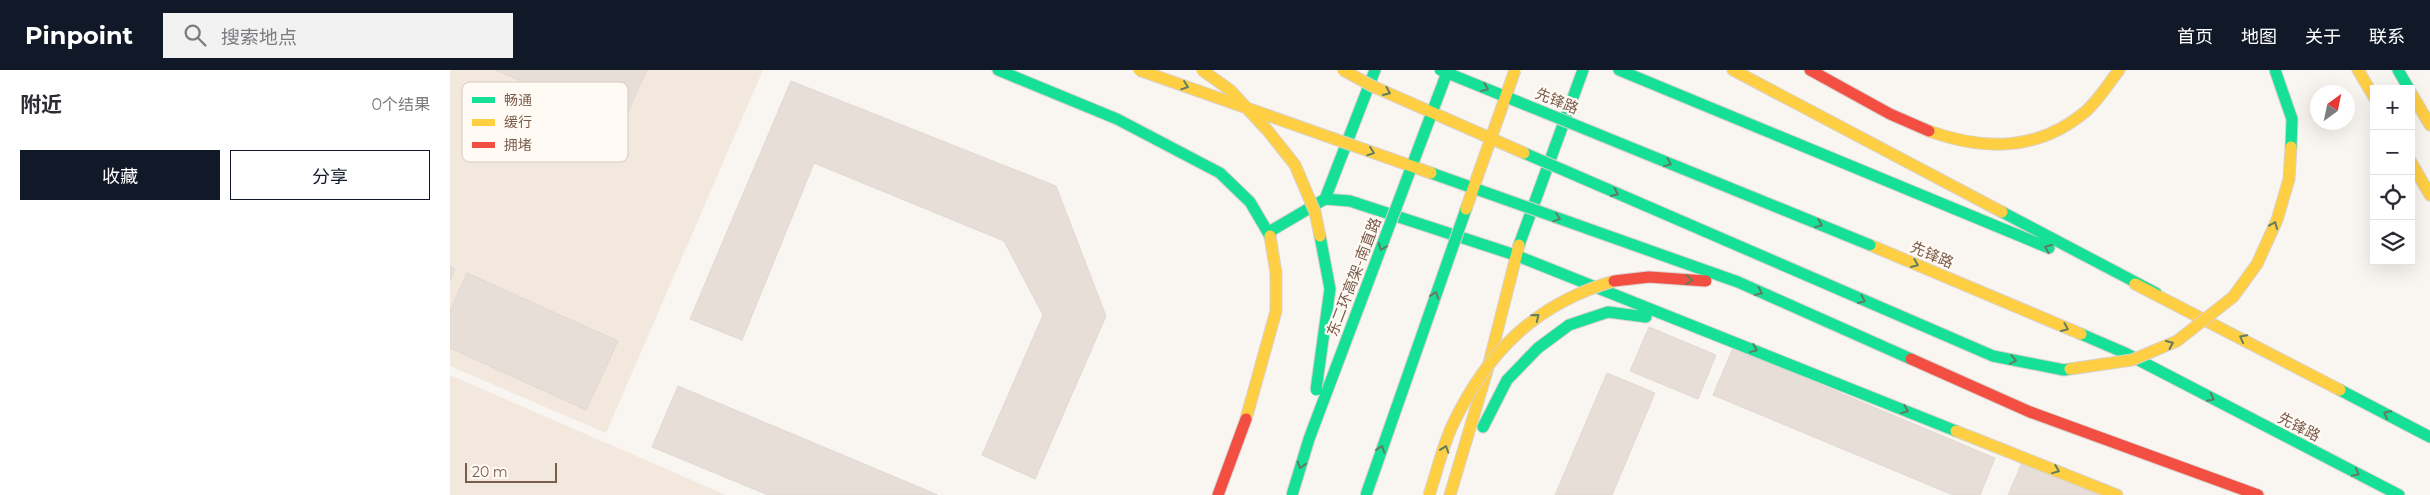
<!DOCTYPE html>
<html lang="zh">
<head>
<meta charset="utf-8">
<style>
  body { margin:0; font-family:Montserrat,"Noto Sans SC",sans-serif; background:#f2f2f3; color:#2b2b33 }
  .controls { position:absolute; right:15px; top:15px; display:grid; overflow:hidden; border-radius:0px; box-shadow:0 5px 20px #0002 }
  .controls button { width:45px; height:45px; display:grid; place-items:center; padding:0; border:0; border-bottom:1px solid #e1e1e2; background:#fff; color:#2b2b33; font:25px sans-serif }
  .compass { position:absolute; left:1860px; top:15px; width:45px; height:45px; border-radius:50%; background:#fff; box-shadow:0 5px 20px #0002; rotate:33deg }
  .scale { position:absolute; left:15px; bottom:12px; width:92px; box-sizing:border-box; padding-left:5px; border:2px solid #7a5c4d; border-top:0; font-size:14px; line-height:18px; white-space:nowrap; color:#7a5c4d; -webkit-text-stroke:4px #fffaf3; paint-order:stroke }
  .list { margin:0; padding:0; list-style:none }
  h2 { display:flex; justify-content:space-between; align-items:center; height:65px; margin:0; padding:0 20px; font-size:21px }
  h2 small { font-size:16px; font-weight:400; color:#7c7c81 }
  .actions { display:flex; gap:10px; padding:15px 20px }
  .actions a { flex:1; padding:11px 0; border:1px solid #111827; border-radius:0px; text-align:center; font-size:18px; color:#111827 }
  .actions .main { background:#111827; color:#fff }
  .icon { flex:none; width:28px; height:28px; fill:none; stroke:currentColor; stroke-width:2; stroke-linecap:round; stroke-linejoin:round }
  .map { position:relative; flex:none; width:1980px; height:425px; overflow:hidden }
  header { display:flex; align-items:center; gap:30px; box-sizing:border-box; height:70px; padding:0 25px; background:#111827; color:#fff }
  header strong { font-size:24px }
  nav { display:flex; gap:28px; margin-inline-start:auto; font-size:18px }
  .search { width:350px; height:45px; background:#f2f2f3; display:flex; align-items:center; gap:12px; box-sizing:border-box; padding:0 18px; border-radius:0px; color:#7c7c81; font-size:19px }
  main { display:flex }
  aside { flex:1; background:#fff }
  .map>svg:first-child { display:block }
  .residential { fill:#f2e8de }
  .building { fill:#e6ded7; stroke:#e2d8d2 }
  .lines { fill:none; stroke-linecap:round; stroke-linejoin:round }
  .fast-casing { stroke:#dad1cc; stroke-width:13 }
  .slow-casing { stroke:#dad1cc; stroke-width:13 }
  .jam-casing { stroke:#dad1cc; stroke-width:13 }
  .fast { stroke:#16e098; stroke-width:11 }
  .slow { stroke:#ffcf43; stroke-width:11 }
  .jam { stroke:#f24e42; stroke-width:11 }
  .fast-bridge-casing { stroke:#dad1cc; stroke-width:13; stroke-linecap:butt }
  .slow-bridge-casing { stroke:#dad1cc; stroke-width:13; stroke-linecap:butt }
  .jam-bridge-casing { stroke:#dad1cc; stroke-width:13; stroke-linecap:butt }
  .fast-bridge { stroke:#16e098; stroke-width:11 }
  .slow-bridge { stroke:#ffcf43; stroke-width:11 }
  .jam-bridge { stroke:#f24e42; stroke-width:11 }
  .oneway { stroke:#617d60 }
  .labels { text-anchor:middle; stroke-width:4.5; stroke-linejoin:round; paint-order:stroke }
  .street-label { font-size:15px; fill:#7a5c4d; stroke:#fffaf3 }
  .key { fill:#fffaf3; stroke:#d7cbc1; stroke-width:1 }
  .key-label { font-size:14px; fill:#7a5c4d }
</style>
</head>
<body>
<header>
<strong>Pinpoint</strong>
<div class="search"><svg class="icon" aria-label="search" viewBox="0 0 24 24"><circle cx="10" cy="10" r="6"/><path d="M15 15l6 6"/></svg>搜索地点</div>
<nav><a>首页</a><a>地图</a><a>关于</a><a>联系</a></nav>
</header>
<main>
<aside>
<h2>附近<small>0个结果</small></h2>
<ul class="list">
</ul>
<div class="actions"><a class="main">收藏</a><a>分享</a></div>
</aside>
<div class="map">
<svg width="1980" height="425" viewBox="0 0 1980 425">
  <rect width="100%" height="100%" fill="#f9f5f0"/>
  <path class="residential" d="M0 0H313L156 363 0 296Z
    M0 305 276 425H0Z"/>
  <path class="building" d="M46 0H197L171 57Z
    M341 11 606 116 656 246 585 409 532 385 593 245 554 171 364 93 292 270 240 249Z
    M0 196 5 199 0 210Z
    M17 203 168 271 136 340 0 278V241Z
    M1199 257 1266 285 1248 329 1180 301Z
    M1283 278 1545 388 1530 425H1503L1263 325Z
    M1157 303 1205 323 1162 425H1105Z
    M228 316 488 425H318L202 377Z
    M1572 393 1648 425H1558Z"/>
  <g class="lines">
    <defs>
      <path id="fast" d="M548 0 667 49 770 103 800 132 820 166
        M1169 0 1599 178
        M1948 0 1959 19
        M875 129 900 131 1065 185 1506 361
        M1552 142 1706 223
        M819 162 875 129 925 0
        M1069 175 1133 0
        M1631 264 1675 283 1949 425
        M1890 320 1980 367
        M1033 357 1057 310 1088 278 1119 255 1158 242 1196 247"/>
      <path id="slow" d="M1283 0 1552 142
        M1908 0 1924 27
        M1961 23 1980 55
        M1479 61C1535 81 1588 81 1635 42 1648 31 1659 13 1669 0
        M1961 92 1980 125
        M1420 175 1631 264
        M1685 214 1890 320
        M796 349 826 241V203L820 166
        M1506 361 1667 425
        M1000 425 1037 301 1069 175"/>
      <path id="jam" d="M1360 0 1440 44 1479 61
        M1580 342 1808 425
        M768 425 796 349"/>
    </defs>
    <use href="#fast" class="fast-casing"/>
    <use href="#slow" class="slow-casing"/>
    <use href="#jam" class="jam-casing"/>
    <use href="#fast" class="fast"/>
    <use href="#slow" class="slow"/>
    <use href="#jam" class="jam"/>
    <defs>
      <path id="fast-bridge" d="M990 0 1420 175
        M1825 0 1842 49 1841 77
        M1074 83 1543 286 1614 300 1620 299
        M981 103 1288 212 1461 289
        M866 320 880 219 870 166
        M842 425 859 369 998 0
        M916 425 1016 139"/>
      <path id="slow-bridge" d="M689 0 981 103
        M752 0 780 20 818 61 845 95 865 142 870 166
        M893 0 922 16 1074 83
        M1016 139 1065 0
        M1620 299 1682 290 1727 271 1783 227 1807 194 1827 150 1839 109 1841 77
        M979 425C987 402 992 378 1002 356 1037 282 1085 234 1164 211"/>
      <path id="jam-bridge" d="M1164 211 1199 207 1256 211
        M1461 289 1580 342"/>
    </defs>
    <use href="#fast-bridge" class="fast-bridge-casing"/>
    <use href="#slow-bridge" class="slow-bridge-casing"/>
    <use href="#jam-bridge" class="jam-bridge-casing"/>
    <use href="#fast-bridge" class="fast-bridge"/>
    <use href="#slow-bridge" class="slow-bridge"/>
    <use href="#jam-bridge" class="jam-bridge"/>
  </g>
  <defs><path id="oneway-chevron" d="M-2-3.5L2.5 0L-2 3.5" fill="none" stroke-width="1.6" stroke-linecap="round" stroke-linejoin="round" transform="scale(1.25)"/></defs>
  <g class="oneway">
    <use href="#oneway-chevron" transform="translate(735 16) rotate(19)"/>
    <use href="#oneway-chevron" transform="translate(1035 18) rotate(22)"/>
    <use href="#oneway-chevron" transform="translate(937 22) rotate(24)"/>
    <use href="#oneway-chevron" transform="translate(921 82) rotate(19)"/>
    <use href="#oneway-chevron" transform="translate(1218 93) rotate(22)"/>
    <use href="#oneway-chevron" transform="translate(1165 123) rotate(24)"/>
    <use href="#oneway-chevron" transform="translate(1107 148) rotate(19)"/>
    <use href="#oneway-chevron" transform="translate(1369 154) rotate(22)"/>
    <use href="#oneway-chevron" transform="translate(1824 155) rotate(-67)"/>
    <use href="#oneway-chevron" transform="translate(932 177) rotate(111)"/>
    <use href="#oneway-chevron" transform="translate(1598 178) rotate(-157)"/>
    <use href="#oneway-chevron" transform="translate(1465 194) rotate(23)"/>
    <use href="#oneway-chevron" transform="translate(1239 210) rotate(3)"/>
    <use href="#oneway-chevron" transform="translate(1309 222) rotate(24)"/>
    <use href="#oneway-chevron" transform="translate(985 225) rotate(-71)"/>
    <use href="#oneway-chevron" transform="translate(1412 230) rotate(23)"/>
    <use href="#oneway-chevron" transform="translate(1086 247) rotate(-39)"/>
    <use href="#oneway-chevron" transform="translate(1615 258) rotate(23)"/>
    <use href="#oneway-chevron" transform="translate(1793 268) rotate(-152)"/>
    <use href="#oneway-chevron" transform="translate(1720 274) rotate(-24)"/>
    <use href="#oneway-chevron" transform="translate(1304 279) rotate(22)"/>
    <use href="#oneway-chevron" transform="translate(1563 290) rotate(11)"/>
    <use href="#oneway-chevron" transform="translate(1761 328) rotate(27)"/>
    <use href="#oneway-chevron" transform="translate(1455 340) rotate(22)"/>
    <use href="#oneway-chevron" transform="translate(1937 344) rotate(-152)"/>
    <use href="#oneway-chevron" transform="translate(931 379) rotate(-71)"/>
    <use href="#oneway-chevron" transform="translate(995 379) rotate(-71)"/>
    <use href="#oneway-chevron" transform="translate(851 395) rotate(107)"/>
    <use href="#oneway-chevron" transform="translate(1606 400) rotate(22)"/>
    <use href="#oneway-chevron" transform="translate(1906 403) rotate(27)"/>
  </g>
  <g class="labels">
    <g class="street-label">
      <text transform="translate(1107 31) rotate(22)" y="5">先锋路</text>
      <text transform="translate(1482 185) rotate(23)" y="5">先锋路</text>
      <text transform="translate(904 207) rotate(-69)" y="5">东二环高架-南直路</text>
      <text transform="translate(1849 357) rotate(27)" y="5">先锋路</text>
    </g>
  </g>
  <rect x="12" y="12" width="166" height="80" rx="8" class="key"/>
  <rect x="22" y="27" width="23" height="6" fill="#16e098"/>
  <rect x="22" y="49" width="23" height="7" fill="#ffcf43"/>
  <rect x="22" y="72" width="23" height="6" fill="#f24e42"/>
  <g class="key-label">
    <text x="54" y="35">畅通</text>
    <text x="54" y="57">缓行</text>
    <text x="54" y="80">拥堵</text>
  </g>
</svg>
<div class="controls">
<button>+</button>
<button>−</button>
<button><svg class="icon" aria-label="locate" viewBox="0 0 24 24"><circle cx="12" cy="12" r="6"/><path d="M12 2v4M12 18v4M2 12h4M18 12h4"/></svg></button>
<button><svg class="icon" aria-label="layers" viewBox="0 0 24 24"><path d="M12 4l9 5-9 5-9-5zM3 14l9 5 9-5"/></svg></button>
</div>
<svg class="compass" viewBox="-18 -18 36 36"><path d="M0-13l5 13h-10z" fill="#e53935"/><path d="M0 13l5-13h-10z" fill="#7c7c81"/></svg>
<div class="scale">20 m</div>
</div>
</main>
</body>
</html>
